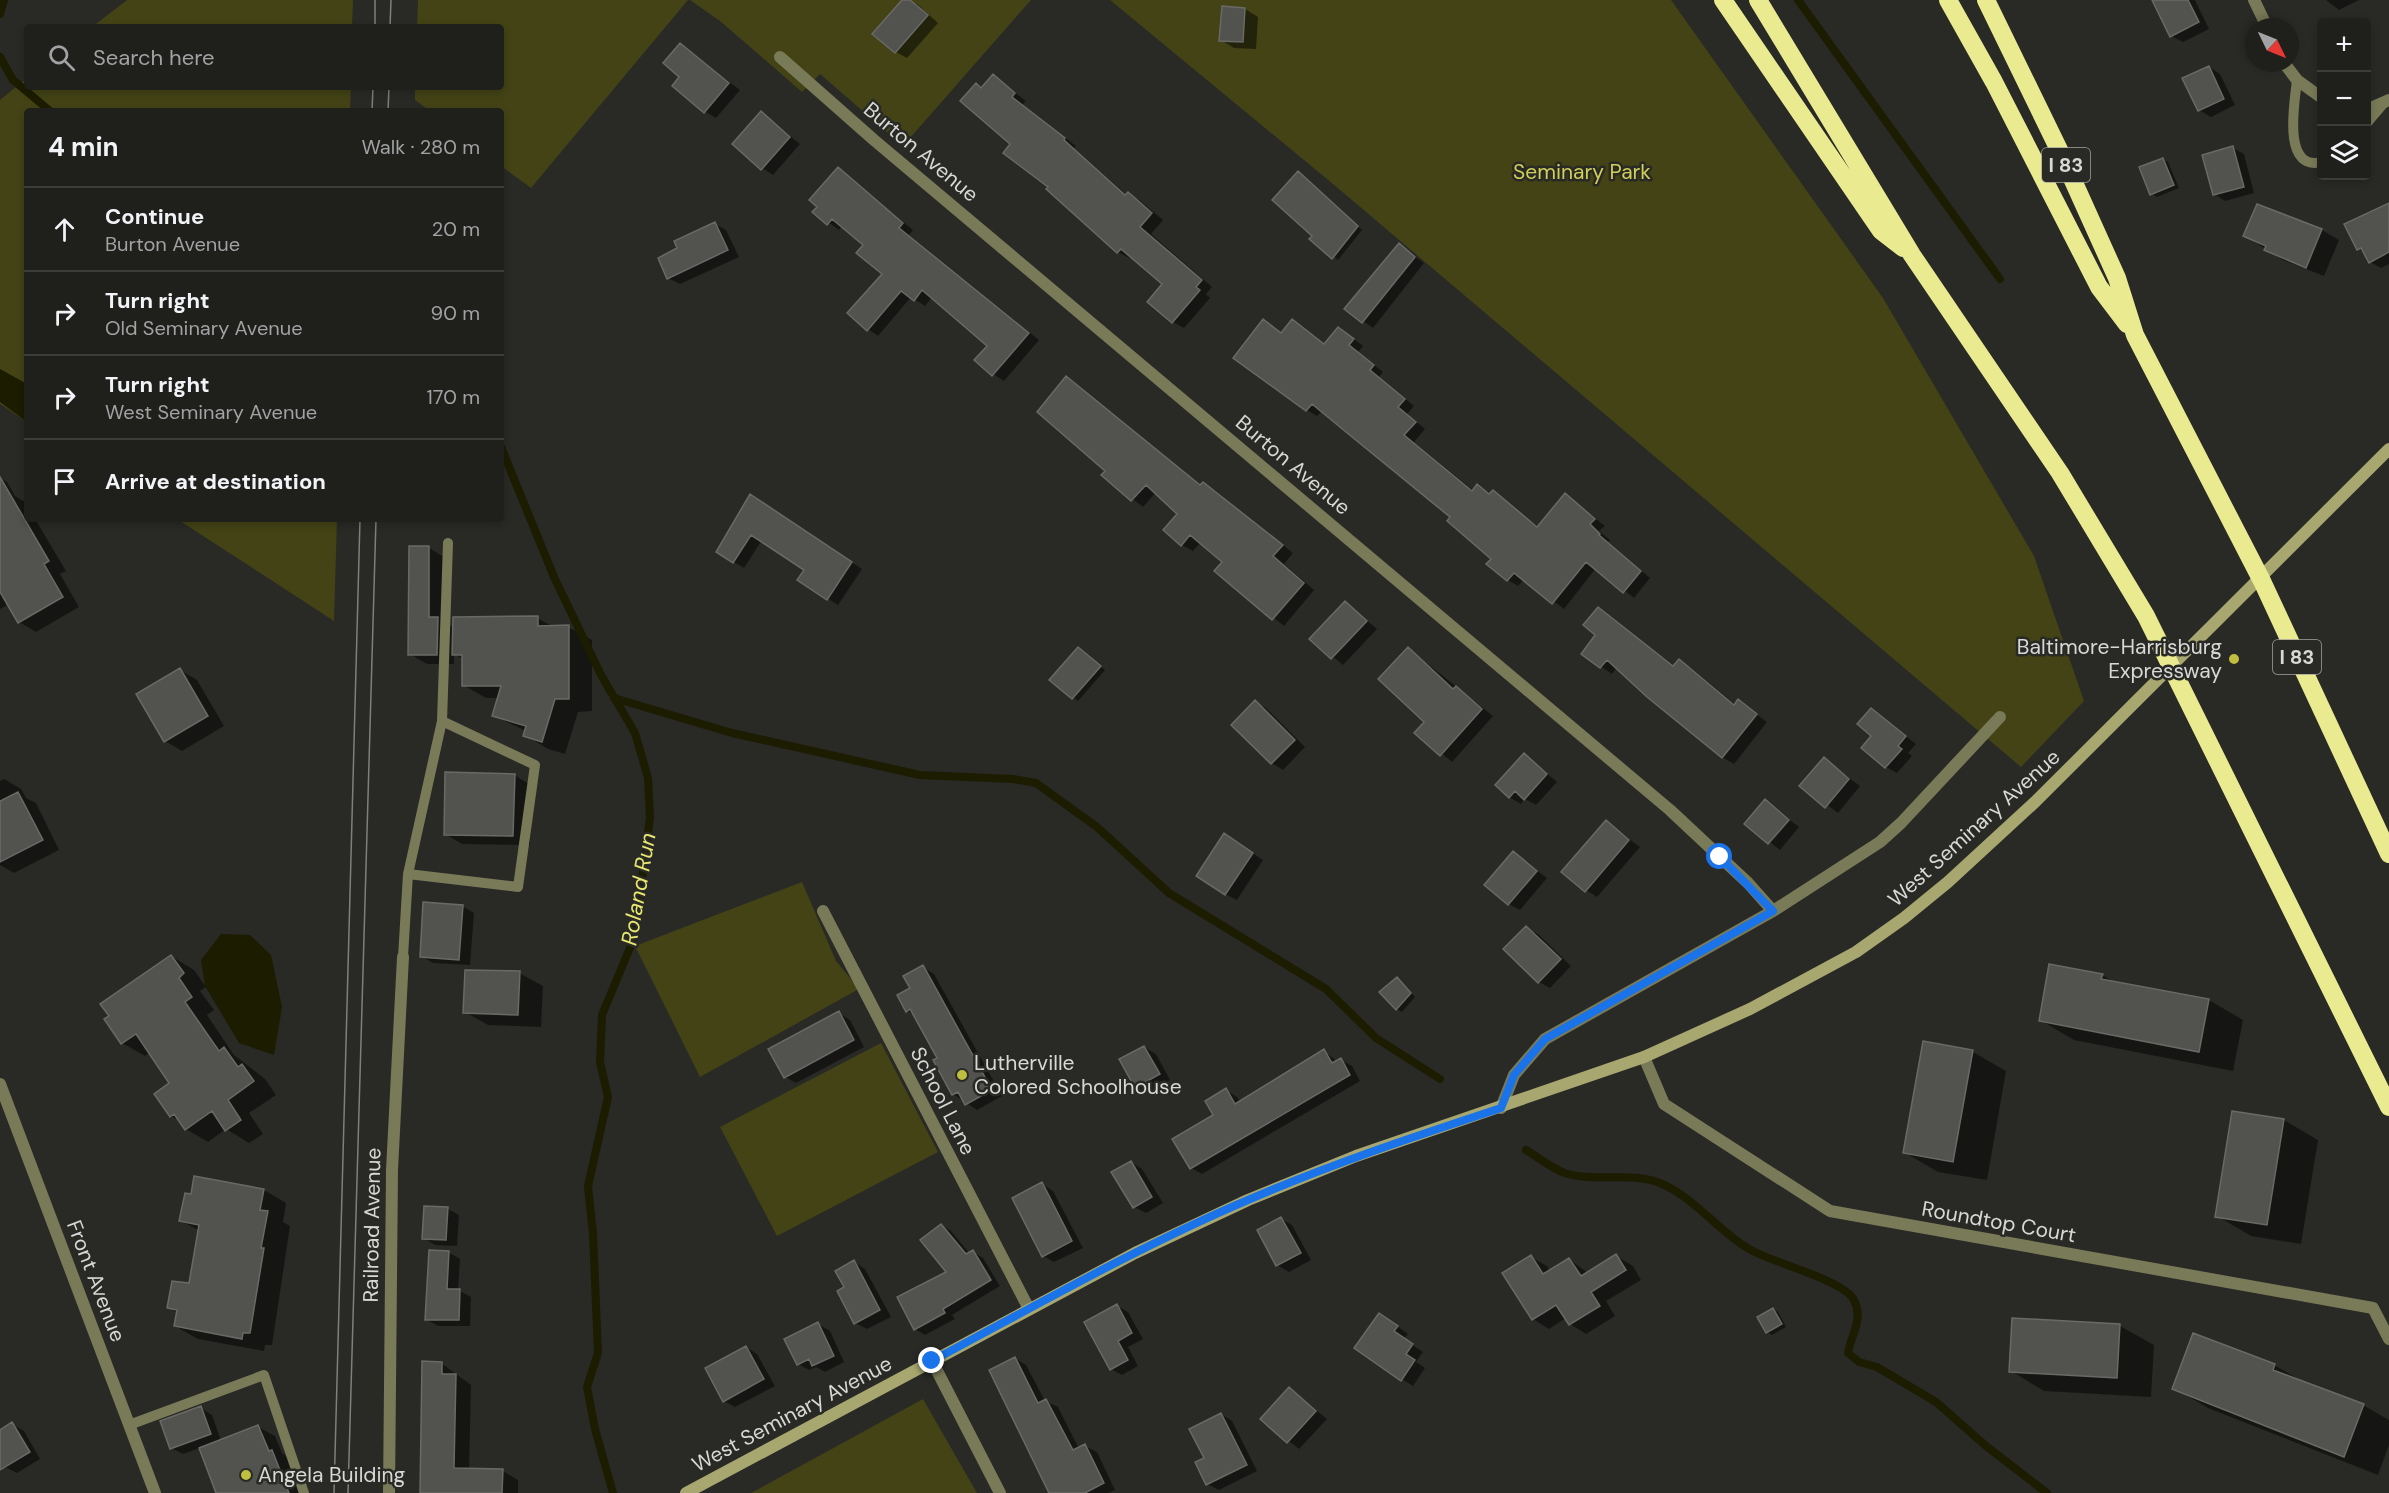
<!DOCTYPE html>
<html lang="en">
<head>
<meta charset="utf-8">
<style>
  body { margin:0; font-family:"DM Sans",sans-serif; background:#272725; color:#f1f3f6 }
  .controls { position:absolute; right:18px; top:18px; display:grid; overflow:hidden; border-radius:6px; box-shadow:0 3px 9px #0003 }
  .controls button { width:54px; height:54px; display:grid; place-items:center; padding:0; border:0; border-bottom:2px solid #3c3d3b; background:#1f1f1c; color:#f1f3f6; font:30px sans-serif }
  .compass { position:absolute; left:2245px; top:18px; width:54px; height:54px; border-radius:50%; background:#1f1f1c; box-shadow:0 3px 9px #0003; rotate:133deg }
  .stop { position:absolute; width:18px; height:18px; margin:-14px; border:4px solid #1a73e8; border-radius:50%; background:#fff }
  .stop.end { background:#1a73e8; border-color:#fff; box-shadow:0 2px 6px #0008 }
  .list { margin:0; padding:0; list-style:none }
  h2 { display:flex; justify-content:space-between; align-items:center; height:78px; margin:0; padding:0 24px; font-size:26px }
  h2 small { font-size:20px; font-weight:400; color:#a1a2a3 }
  .list li { display:grid; grid-template-columns:39px 1fr auto; gap:18px; align-items:center; box-sizing:border-box; height:84px; padding:0 24px; border-top:2px solid #3c3d3b }
  .list b { display:block; font-size:22px; white-space:nowrap }
  .list p { margin:0; font-size:20px; white-space:nowrap; color:#a1a2a3 }
  .list em { font-size:20px; font-style:normal; color:#a1a2a3 }
  .icon { flex:none; width:33px; height:33px; fill:none; stroke:currentColor; stroke-width:2; stroke-linecap:round; stroke-linejoin:round }
  .map { position:relative; flex:none; width:2389px; height:1493px; overflow:hidden }
  .search { position:absolute; background:#1f1f1c; box-shadow:0 3px 9px #0003; left:24px; top:24px; width:480px; height:66px; display:flex; align-items:center; gap:15px; box-sizing:border-box; padding:0 21px; border-radius:6px; color:#a1a2a3; font-size:22px }
  .panel { position:absolute; background:#1f1f1c; box-shadow:0 3px 9px #0003; left:24px; top:108px; width:480px; height:414px; border-radius:6px }
  .map>svg:first-child { display:block }
  .green { fill:#434316 }
  .water { fill:#1c1c01 }
  .shadow { fill:#0007 }
  .lines { fill:none; stroke-linecap:round; stroke-linejoin:round }
  .stream { stroke:#1c1c01; stroke-width:8 }
  .building { fill:#52524f; stroke:#696966; stroke-width:1.5 }
  .service { stroke:#797a57; stroke-width:10 }
  .minor { stroke:#797a57; stroke-width:12 }
  .secondary { stroke:#a7a76f; stroke-width:12 }
  .motorway { stroke:#eaeb91; stroke-width:18 }
  .tram { stroke:#7f7f7d; stroke-width:1.5 }
  .route { stroke:#1a73e8; stroke-width:8 }
  .poi-dot { fill:#bfbe41; stroke:#292926; stroke-width:2 }
  .labels { text-anchor:middle; stroke-width:5; stroke-linejoin:round; paint-order:stroke }
  .shield { fill:#292926; stroke:#a4a4a1; stroke-width:1.5 }
  .shield-label { font-size:20px; font-weight:bold; fill:#d8d8d6 }
  .street-label { font-size:21px; fill:#d8d8d6; stroke:#292926 }
  .park-label { font-size:21px; fill:#d0cf57; stroke:#292926 }
  .poi-label { font-size:21px; fill:#d8d8d6; stroke:#292926; text-anchor:start }
  .water-label { font-size:22px; font-style:italic; fill:#e8e870; stroke:#292926 }
</style>
</head>
<body>
<div class="map">
<svg width="2389" height="1493" viewBox="0 0 2389 1493">
  <rect width="100%" height="100%" fill="#292926"/>
  <path class="green" d="M127 0H353L352 27H92Z
    M418 0H688L531 188 501 166V111H430L415 100V87H501V27H417Z
    M690 0H1031L903 146 820 74 802 92 720 21Z
    M1110 0H1671L1883 298 2034 556 2084 701 2021 767 1333 184Z
    M27 78V87H351L350 111H27V422L0 404V100Z
    M177 519H337L334 621Z
    M802 882 836 961 859 989 700 1077 635 946Z
    M881 1043 938 1152 777 1236 720 1127Z
    M923 1399 977 1493H751Z"/>
  <path class="water" d="M0 369 27 384V422L0 402Z
    M221 934 250 935 271 955 282 1007 274 1055 239 1043 205 986 201 960Z"/>
  <path class="shadow" d="M904 0 917 4 938 23 907 58 896 52Z
    M2154 0H2195L2209 29 2183 42 2171 36Z
    M2326 0H2359L2339 10Z
    M1245 9 1258 17 1256 49 1234 48 1221 40Z
    M680 45 740 90 716 118 704 111 681 77Z
    M2209 67 2220 74 2235 105 2211 117 2199 110Z
    M993 76 1026 101 1022 105 1076 146 1074 148 1127 195 1139 200 1163 220 1151 234 1212 287 1206 294 1210 298 1184 328 1173 322 1164 284 1132 256 1129 258 1118 252 1048 189 1050 187 1012 144 982 89Z
    M762 113 800 144 773 175 762 168Z
    M2233 148 2244 154 2254 193 2225 201 2214 194Z
    M2163 159 2168 162 2179 188 2157 197 2152 194Z
    M838 169 913 230 909 235 1039 340 1004 381 993 374 989 346 932 297 925 306 911 297 878 336 868 329 884 274 866 245 842 226 839 230 814 212Z
    M1303 176 1362 230 1338 260 1314 236Z
    M2389 204V264L2381 268 2370 262 2366 253 2358 249Z
    M2258 206 2322 230 2339 240 2324 276 2283 260 2245 236Z
    M715 224 726 230 739 257 680 284 668 278 680 249Z
    M1399 245 1424 263 1373 328 1346 309Z
    M1264 321 1282 334 1292 321 1326 345 1339 329 1349 335 1363 346 1358 352 1383 372 1379 377 1414 406 1407 414 1425 429 1414 442 1474 491 1478 486 1491 494 1493 492 1539 527 1565 495 1605 526 1599 531 1610 540 1608 542 1650 578 1634 598 1596 568 1564 609 1524 579 1518 586 1508 580 1493 558 1452 517 1322 411 1317 416 1307 410Z
    M1067 378 1202 486 1204 484 1215 490 1293 553 1284 564 1314 590 1284 626 1216 571 1224 562 1201 542 1193 551 1182 545 1179 514 1156 492 1143 507 1103 475 1107 470Z
    M0 478 7 482 15 496 25 502 27 519H35L66 571 60 574 79 607 36 632 19 622 9 604 0 609Z
    M761 502 862 569 838 605 799 580 806 569 762 540 744 568 734 562Z
    M429 548 446 558V623L454 628 537 618 554 627H568L592 640V711L578 712 565 754 548 749 525 735 526 731 494 716 499 698H486L463 685V659L454 654V664H427L410 654Z
    M1346 603 1377 629 1343 665 1311 639Z
    M1598 609 1675 666 1679 661 1690 667 1736 705 1738 701 1767 722 1734 764 1722 757 1617 667 1612 674 1583 654 1597 635Z
    M1078 649 1105 670 1078 701 1052 680Z
    M1409 649 1493 716 1452 762 1417 733 1426 722Z
    M180 670 197 680 224 726 182 751 165 741Z
    M1255 702 1266 708 1305 747 1283 770 1272 763Z
    M1872 710 1916 744 1908 753 1912 756 1897 773 1886 767 1874 736Z
    M1525 755 1557 782 1536 805 1525 799 1521 804 1509 797Z
    M1824 759 1860 786 1838 813 1802 786Z
    M514 775 531 785 530 845 462 844 445 834Z
    M4 779 21 789 26 798 36 803 59 850 14 873 0 865V781Z
    M1765 801 1799 827 1780 850 1746 823Z
    M1606 822 1640 847 1597 897 1586 890Z
    M1236 842 1263 860 1237 900 1225 894Z
    M1513 853 1547 878 1520 910 1509 904Z
    M462 906 474 913 470 965 433 963 421 956Z
    M1526 927 1538 934 1571 966 1550 988 1539 982Z
    M171 956 194 970 206 987 200 991 214 1010 207 1015 234 1055 265 1079 276 1095 249 1113 263 1134 249 1143 226 1129 208 1142 186 1129 181 1122 171 1116V1083L150 1052 145 1056 122 1043Z
    M923 967 934 974 1002 1096 977 1110 953 1094 939 1059 915 1015 907 1011 912 989Z
    M519 973 543 986 541 1027 488 1025 465 1012Z
    M2102 975 2117 984 2209 1000 2243 1020 2233 1071 2074 1040 2040 1020Z
    M1397 978 1415 997 1402 1012 1397 1009Z
    M839 1013 850 1020 864 1047 796 1083 785 1077Z
    M1144 1047 1156 1054 1170 1080 1147 1093 1136 1086Z
    M1324 1051 1338 1062 1341 1060 1352 1066 1360 1081 1202 1174 1191 1168 1226 1090 1237 1097 1241 1103Z
    M1973 1052 2006 1071 1987 1180 1938 1172 1904 1152Z
    M2233 1113 2284 1120 2318 1140 2301 1244 2251 1236 2217 1216Z
    M1131 1162 1142 1169 1163 1203 1146 1213 1134 1207Z
    M1042 1184 1053 1191 1083 1248 1054 1262 1043 1256Z
    M264 1190 286 1203 283 1222 290 1226 272 1345H265L264 1351 198 1339 175 1326 178 1313 169 1308 190 1285 200 1231 181 1221Z
    M426 1207 448 1209 459 1215 457 1246 435 1245 424 1238Z
    M1281 1219 1292 1225 1311 1260 1289 1272 1277 1265 1259 1230Z
    M941 1225 951 1231 970 1254 973 1252 983 1258 1000 1286 952 1315 955 1319 925 1335 915 1329 948 1272Z
    M448 1252 460 1259 458 1290 471 1297 470 1326H438L427 1320Z
    M1616 1256 1633 1266 1641 1280 1606 1301 1615 1316 1586 1334 1570 1324 1566 1318 1549 1329 1533 1319 1531 1257 1547 1266 1550 1271 1569 1259 1588 1273Z
    M854 1262 865 1269 891 1317 867 1329 855 1323 846 1288Z
    M1117 1306 1128 1312 1143 1339 1128 1347 1138 1366 1122 1375 1111 1369Z
    M1773 1309 1778 1312 1786 1327 1772 1335 1767 1332Z
    M1390 1321 1408 1334 1404 1339 1423 1352 1416 1362 1425 1368 1413 1386 1402 1379Z
    M818 1324 830 1331 844 1362 825 1372 816 1367 809 1370 798 1364Z
    M2120 1326 2154 1345 2151 1397 2044 1391 2011 1371Z
    M746 1347 757 1354 775 1386 735 1407 724 1401Z
    M1015 1358 1026 1365 1045 1401 1058 1407 1079 1449 1085 1446 1097 1452 1115 1490 1108 1493H1051Z
    M441 1363 471 1385 469 1470 503 1471 518 1480V1493H421Z
    M2274 1365 2307 1384 2363 1405 2389 1420V1445L2378 1475 2208 1408 2174 1388Z
    M1290 1389 1327 1419 1299 1449 1262 1419Z
    M201 1408 212 1415 221 1441 258 1427 275 1436 282 1453 287 1457 301 1493H218L200 1448 183 1454 171 1448Z
    M1221 1414 1232 1421 1257 1471 1219 1490 1207 1484 1206 1458Z
    M12 1424 24 1431 40 1459 17 1473 5 1467 0 1458V1432Z"/>
  <g class="lines">
    <path class="stream" d="M1798 0 2000 279
      M0 14 4 0
      M0 57 13 80 50 111
      M501 447 554 577 601 675 635 733 648 778 650 818 634 938 602 1015 600 1062 608 1097 588 1186 593 1234 598 1353 587 1387 595 1429 613 1493
      M614 698 732 733 920 775 1013 779 1036 783 1097 827 1169 893 1326 989 1376 1038 1440 1079
      M1526 1150C1538 1157 1552 1169 1565 1173 1596 1183 1629 1171 1660 1183 1695 1197 1725 1239 1757 1253 1779 1264 1844 1281 1854 1300 1864 1320 1851 1334 1848 1353L1859 1362 1877 1367 1936 1402 1986 1446 2047 1493"/>
  </g>
  <path class="building" d="M902 0H910L928 15 895 53 872 34Z
    M2152 0H2188L2199 22 2170 37Z
    M1222 6 1245 8 1243 42 1219 41Z
    M680 43 729 83 704 113 672 86 679 77 663 63Z
    M2209 66 2224 99 2198 111 2182 78Z
    M993 74 1015 93 1012 97 1065 138 1064 140 1125 195 1128 192 1152 213 1140 227 1202 280 1196 287 1200 290 1172 323 1147 302 1162 284 1121 249 1117 253 1046 189 1048 187 1003 153 1010 144 960 101 976 83 981 88Z
    M761 111 790 137 761 170 732 144Z
    M2233 146 2244 187 2213 195 2202 155Z
    M2163 158 2174 185 2150 195 2139 167Z
    M838 167 903 223 899 228 1029 333 992 376 974 360 987 346 922 290 914 301 901 291 867 331 847 313 882 274 856 253 863 245 832 219 827 225 812 212 817 207 809 200Z
    M1298 171 1358 226 1332 259 1309 239 1312 236 1272 200Z
    M2389 203V252L2369 263 2361 248 2357 250 2344 224Z
    M2257 204 2322 229 2306 268 2264 250 2266 246 2243 236Z
    M715 222 728 250 667 279 658 258 677 248 674 241Z
    M1399 243 1415 257 1362 323 1344 309Z
    M1263 319 1281 333 1292 319 1324 344 1338 327 1354 339 1349 345 1374 365 1370 370 1405 399 1398 407 1416 422 1404 435 1472 491 1477 484 1489 494 1493 490 1537 527 1565 493 1595 519 1590 524 1600 534 1599 535 1641 571 1623 593 1586 562 1552 604 1514 573 1507 581 1486 564 1491 559 1447 521 1450 517 1346 432 1312 404 1306 411 1233 358Z
    M1066 376 1200 485 1203 482 1283 545 1273 556 1304 583 1272 620 1214 571 1222 562 1190 535 1181 546 1163 530 1177 514 1146 485 1131 501 1101 475 1105 471 1037 412Z
    M0 477 49 561 44 564 63 597 18 623 0 592Z
    M750 494 852 562 827 600 797 580 804 570 751 535 733 563 716 552Z
    M409 546H429V617H438L437 655H408Z
    M1345 601 1367 621 1331 659 1309 639Z
    M1598 607 1673 666 1679 659 1734 705 1738 699 1757 714 1722 758 1647 697 1607 660 1600 668 1581 654 1595 635 1583 625Z
    M538 616V626L569 625V699H555L542 742 523 736 526 726 492 716 501 686H462V655H452L453 617Z
    M1078 647 1101 666 1072 699 1049 680Z
    M1408 647 1453 689 1456 686 1482 709 1440 756 1414 733 1424 722 1378 679Z
    M180 668 208 716 164 742 136 694Z
    M1255 700 1295 740 1271 764 1231 725Z
    M1871 708 1906 736 1898 746 1902 749 1885 768 1861 748 1871 736 1857 724Z
    M1524 753 1547 774 1524 800 1515 791 1509 798 1495 785Z
    M1824 757 1849 779 1825 808 1799 786Z
    M445 772 515 774 513 836 444 835Z
    M18 792 43 840 0 862V801Z
    M1765 799 1789 820 1768 844 1744 824Z
    M1606 820 1629 840 1585 892 1561 872Z
    M1224 833 1253 853 1225 895 1196 876Z
    M1513 851 1537 871 1508 905 1484 885Z
    M423 902 463 905 459 960 420 957Z
    M1526 926 1561 959 1538 983 1503 949Z
    M171 955 184 973 179 978 192 997 185 1002 219 1051 224 1047 238 1067 242 1064 254 1081 228 1100 241 1120 225 1131 212 1111 185 1130 174 1114 170 1117 154 1094 169 1083 136 1034 121 1044 104 1019 109 1016 100 1004Z
    M2049 964 2103 974 2101 979 2209 999 2199 1052 2039 1021Z
    M923 965 992 1090 965 1105 958 1092 952 1095 933 1060 937 1058 910 1009 906 1012 897 995 910 988 903 976Z
    M465 970 520 971 518 1015 463 1013Z
    M1397 977 1411 993 1396 1010 1379 992Z
    M839 1011 854 1040 784 1078 768 1049Z
    M1923 1041 1973 1050 1953 1162 1903 1153Z
    M1144 1046 1160 1074 1135 1088 1119 1059Z
    M1324 1049 1332 1063 1341 1058 1350 1075 1190 1169 1172 1139 1213 1115 1205 1101 1226 1088 1235 1104Z
    M2232 1111 2284 1119 2267 1225 2215 1217Z
    M1131 1161 1152 1197 1133 1208 1111 1172Z
    M194 1176 264 1189 260 1210 268 1211 261 1248H264L250 1333H243L242 1339 174 1326 177 1310 167 1308 172 1281 189 1283 199 1225 179 1221 185 1193 191 1194Z
    M1042 1182 1072 1241 1042 1257 1012 1198Z
    M424 1206 448 1207 446 1240 422 1239Z
    M1281 1217 1301 1253 1276 1266 1257 1230Z
    M941 1224 966 1254 973 1250 991 1280 943 1309 945 1313 914 1330 897 1297 946 1272 920 1240Z
    M429 1250 449 1251 447 1289H460L459 1320H425Z
    M1616 1254 1626 1270 1591 1292 1600 1306 1569 1325 1556 1305 1532 1320 1502 1273 1531 1255 1543 1274 1569 1258 1581 1276Z
    M854 1260 880 1310 854 1324 837 1291 844 1287 835 1271Z
    M1117 1304 1132 1333 1118 1341 1128 1360 1110 1370 1084 1322Z
    M1773 1308 1782 1324 1766 1333 1757 1317Z
    M1379 1313 1398 1326 1394 1331 1413 1344 1406 1354 1415 1360 1401 1381 1354 1348Z
    M2012 1318 2120 1324 2117 1378 2009 1372Z
    M818 1322 834 1356 812 1366 809 1359 797 1365 784 1339Z
    M2193 1333 2275 1364 2273 1370 2364 1404 2344 1457 2172 1389Z
    M746 1346 764 1379 723 1402 705 1368Z
    M1015 1357 1038 1403 1046 1399 1073 1450 1085 1444 1104 1483 1085 1493H1049L989 1370Z
    M422 1361 442 1362V1374H456L454 1468 503 1469 502 1493H420Z
    M1289 1387 1316 1411 1287 1443 1260 1419Z
    M201 1406 211 1434 170 1449 160 1421Z
    M1221 1413 1247 1465 1206 1485 1195 1462 1204 1458 1189 1429Z
    M12 1422 30 1452 0 1470V1430Z
    M258 1425 269 1451 272 1450 289 1493H216L199 1448Z"/>
  <g class="lines">
    <path class="service" d="M2297 80C2295 100 2281 172 2322 162
      M2366 124 2383 104
      M408 874 518 887 535 765 442 721
      M403 957 408 874 442 721 448 543
      M129 1425 264 1375 304 1493"/>
    <path class="minor" d="M2254 0 2267 27
      M780 57 874 140 1670 810 1748 883 1773 911
      M2284 63 2297 80 2322 98
      M2366 110 2389 100
      M823 911 1029 1309
      M1644 1057 1664 1104 1830 1211 2373 1308 2389 1339
      M0 1084 155 1493
      M1501 1108 1514 1075 1545 1039 1773 911 1880 842 1901 823 2000 717
      M932 1361 1000 1493
      M389 1493 392 1170 403 957"/>
    <path class="secondary" d="M686 1493 1135 1253 1248 1200 1356 1156 1644 1057 1750 1009 1856 952 1904 918 1948 882 2035 802 2389 449"/>
    <path class="motorway" d="M1723 0 1881 231 1903 248
      M1758 0 1912 255 2060 473 2146 616 2389 1107
      M1948 0 1994 82 2099 287 2127 324
      M1986 0 2062 156 2117 278 2135 335 2262 581 2389 854"/>
    <path class="tram" d="M375 27V0
      M390 27 391 0
      M372 111 373 87
      M388 111 389 87
      M334 1493 360 519
      M348 1493 376 519"/>
  </g>
  <g class="lines">
    <path class="route" d="M932 1361C1037 1305 1140 1246 1248 1200 1331 1164 1416 1136 1501 1108L1514 1075 1545 1039 1773 911 1720 857"/>
  </g>
  <g class="poi-dot">
    <circle cx="2234" cy="659" r="6"/>
    <circle cx="962" cy="1075" r="6"/>
    <circle cx="246" cy="1475" r="6"/>
  </g>
  <g class="labels">
    <g class="shield">
      <rect x="2042" y="148" width="48" height="34" rx="4.5"/>
      <rect x="2273" y="640" width="48" height="34" rx="4.5"/>
    </g>
    <g class="shield-label">
      <text x="2066" y="172">I 83</text>
      <text x="2297" y="664">I 83</text>
    </g>
    <g class="street-label">
      <text transform="translate(921 152) rotate(40)" y="7">Burton Avenue</text>
      <text transform="translate(1293 465) rotate(40)" y="7">Burton Avenue</text>
      <text transform="translate(1974 828) rotate(-42)" y="7">West Seminary Avenue</text>
      <text transform="translate(943 1101) rotate(63)" y="7">School Lane</text>
      <text transform="translate(1999 1222) rotate(10)" y="7">Roundtop Court</text>
      <text transform="translate(372 1225) rotate(-89)" y="7">Railroad Avenue</text>
      <text transform="translate(96 1281) rotate(69)" y="7">Front Avenue</text>
      <text transform="translate(792 1414) rotate(-28)" y="7">West Seminary Avenue</text>
    </g>
    <g class="park-label">
      <text x="1582" y="179">Seminary Park</text>
    </g>
    <g class="poi-label">
      <text x="2222" y="654" text-anchor="end">Baltimore-Harrisburg<tspan x="2222" dy="24">Expressway</tspan></text>
      <text x="974" y="1070">Lutherville<tspan x="974" dy="24">Colored Schoolhouse</tspan></text>
      <text x="258" y="1482">Angela Building</text>
    </g>
    <g class="water-label">
      <text transform="translate(638 889) rotate(-80)" y="8">Roland Run</text>
    </g>
  </g>
</svg>
<div class="controls">
<button>+</button>
<button>−</button>
<button><svg class="icon" aria-label="layers" viewBox="0 0 24 24"><path d="M12 4l9 5-9 5-9-5zM3 14l9 5 9-5"/></svg></button>
</div>
<svg class="compass" viewBox="-18 -18 36 36"><path d="M0-13l5 13h-10z" fill="#e53935"/><path d="M0 13l5-13h-10z" fill="#a1a2a3"/></svg>
<div class="stop" style="left:1720px;top:857px"></div>
<div class="stop end" style="left:932px;top:1361px"></div>
<div class="search"><svg class="icon" aria-label="search" viewBox="0 0 24 24"><circle cx="10" cy="10" r="6"/><path d="M15 15l6 6"/></svg>Search here</div>
<section class="panel">
<h2>4 min<small>Walk · 280 m</small></h2>
<ul class="list">
<li><svg class="icon" aria-label="ahead" viewBox="0 0 24 24"><path d="M12 20V5M6 11l6-6 6 6"/></svg><div><b>Continue</b><p>Burton Avenue</p></div><em>20 m</em></li>
<li><svg class="icon" aria-label="right" viewBox="0 0 24 24"><path d="M7 20v-9h11M14 6l5 5-5 5"/></svg><div><b>Turn right</b><p>Old Seminary Avenue</p></div><em>90 m</em></li>
<li><svg class="icon" aria-label="right" viewBox="0 0 24 24"><path d="M7 20v-9h11M14 6l5 5-5 5"/></svg><div><b>Turn right</b><p>West Seminary Avenue</p></div><em>170 m</em></li>
<li><svg class="icon" aria-label="arrive" viewBox="0 0 24 24"><path d="M6 21V4h12l-3 4 3 4H6"/></svg><div><b>Arrive at destination</b></div></li>
</ul>
</section>
</div>
</body>
</html>
